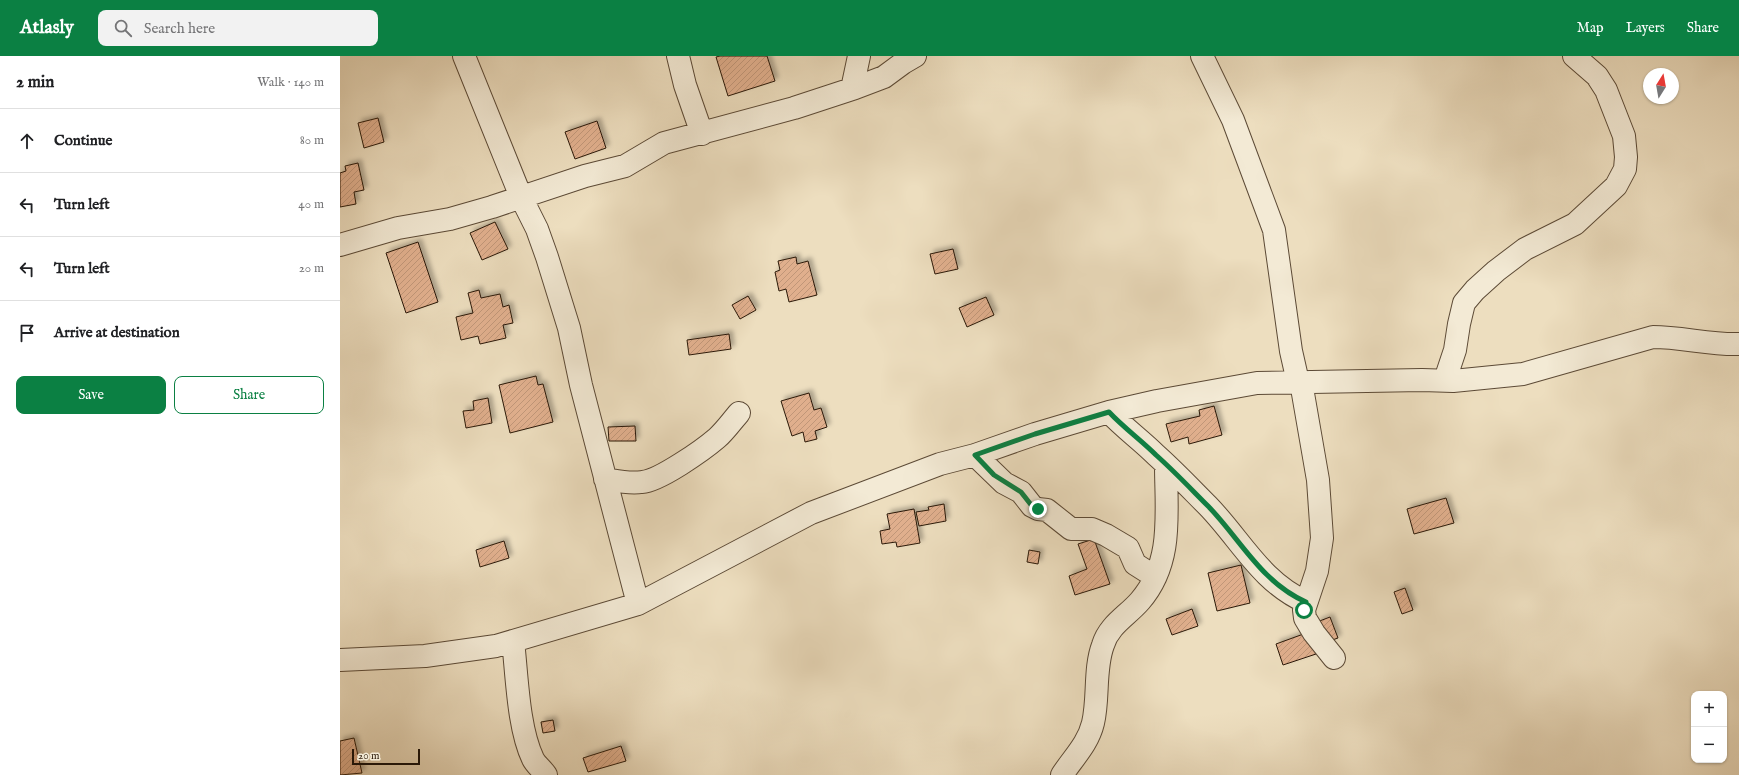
<!DOCTYPE html>
<html lang="en">
<head>
<meta charset="utf-8">
<style>
  body { margin:0; font-family:"IM FELL English",serif; background:#f2f2f2; color:#202124 }
  .controls { position:absolute; right:12px; bottom:12px; display:grid; overflow:hidden; border-radius:8px; box-shadow:0 1px 3px #0004 }
  .controls button { width:36px; height:36px; display:grid; place-items:center; padding:0; border:0; border-bottom:1px solid #e0e0e0; background:#fff; color:#202124; font:20px sans-serif }
  .compass { position:absolute; left:1303px; top:12px; width:36px; height:36px; border-radius:50%; background:#fff; box-shadow:0 1px 3px #0004; rotate:11deg }
  .scale { position:absolute; left:12px; bottom:10px; width:68px; box-sizing:border-box; padding-left:4px; border:2px solid #2b1908; border-top:0; font-size:11px; line-height:14px; white-space:nowrap; color:#2b1908; -webkit-text-stroke:3px #f3ead5; paint-order:stroke }
  .stop { position:absolute; width:12px; height:12px; margin:-9px; border:3px solid #0b8043; border-radius:50%; background:#fff }
  .stop.end { background:#0b8043; border-color:#fff; box-shadow:0 1px 4px #0008 }
  .list { margin:0; padding:0; list-style:none }
  h2 { display:flex; justify-content:space-between; align-items:center; height:52px; margin:0; padding:0 16px; font-size:17px }
  h2 small { font-size:13px; font-weight:400; color:#757577 }
  .list li { display:grid; grid-template-columns:26px 1fr auto; gap:12px; align-items:center; box-sizing:border-box; height:64px; padding:0 16px; border-top:1px solid #e0e0e0 }
  .list b { display:block; font-size:15px; white-space:nowrap }
  .list em { font-size:13px; font-style:normal; color:#757577 }
  .actions { display:flex; gap:8px; padding:12px 16px }
  .actions a { flex:1; padding:9px 0; border:1px solid #0b8043; border-radius:8px; text-align:center; font-size:14px; color:#0b8043 }
  .actions .main { background:#0b8043; color:#fff }
  .icon { flex:none; width:22px; height:22px; fill:none; stroke:currentColor; stroke-width:2; stroke-linecap:round; stroke-linejoin:round }
  .map { position:relative; flex:none; width:1399px; height:719px; overflow:hidden }
  header { display:flex; align-items:center; gap:24px; box-sizing:border-box; height:56px; padding:0 20px; background:#0b8043; color:#fff }
  header strong { font-size:19px }
  nav { display:flex; gap:22px; margin-inline-start:auto; font-size:14px }
  .search { width:280px; height:36px; background:#f2f2f2; display:flex; align-items:center; gap:10px; box-sizing:border-box; padding:0 14px; border-radius:8px; color:#757577; font-size:15px }
  main { display:flex }
  aside { flex:1; background:#fff }
  .map>svg:first-child { display:block }
  .building { fill:url(#building-hatch); stroke:#2b1908; filter:url(#shadow) }
  .lines { fill:none; stroke-linecap:round; stroke-linejoin:round }
  .minor-casing { stroke:#5c4a36; stroke-width:24 }
  .minor { stroke:#f3ead5; stroke-width:22 }
  .route { stroke:#0b8043; stroke-width:5 }
</style>
</head>
<body>
<header>
<strong>Atlasly</strong>
<div class="search"><svg class="icon" aria-label="search" viewBox="0 0 24 24"><circle cx="10" cy="10" r="6"/><path d="M15 15l6 6"/></svg>Search here</div>
<nav><a>Map</a><a>Layers</a><a>Share</a></nav>
</header>
<main>
<aside>
<h2>2 min<small>Walk · 140 m</small></h2>
<ul class="list">
<li><svg class="icon" aria-label="ahead" viewBox="0 0 24 24"><path d="M12 20V5M6 11l6-6 6 6"/></svg><div><b>Continue</b></div><em>80 m</em></li>
<li><svg class="icon" aria-label="left" viewBox="0 0 24 24"><path d="M17 20v-9H6M10 6l-5 5 5 5"/></svg><div><b>Turn left</b></div><em>40 m</em></li>
<li><svg class="icon" aria-label="left" viewBox="0 0 24 24"><path d="M17 20v-9H6M10 6l-5 5 5 5"/></svg><div><b>Turn left</b></div><em>20 m</em></li>
<li><svg class="icon" aria-label="arrive" viewBox="0 0 24 24"><path d="M6 21V4h12l-3 4 3 4H6"/></svg><div><b>Arrive at destination</b></div></li>
</ul>
<div class="actions"><a class="main">Save</a><a>Share</a></div>
</aside>
<div class="map">
<svg width="1399" height="719" viewBox="0 0 1399 719">
  <defs>
    <pattern id="building-hatch" width="6" height="6" patternUnits="userSpaceOnUse"><rect width="6" height="6" fill="#e0af8d"/><path d="M-1 1l2-2M0 6l6-6M5 7l2-2" fill="none" stroke="#c09678"/></pattern>
    <filter id="shadow"><feDropShadow dx="3.5" dy="-3.5" stdDeviation="2" flood-color="#0004"/></filter>
  </defs>
  <rect width="100%" height="100%" fill="#eddebf"/>
  <filter id="stains"><feTurbulence type="fractalNoise" baseFrequency=".005" numOctaves="4"/><feColorMatrix values="0 0 0 0 .2 0 0 0 0 .09 0 0 0 0 .02 0 0 0 .5 -.17"/></filter>
  <radialGradient id="worn" r=".72"><stop offset=".6" stop-color="#630" stop-opacity="0"/><stop offset="1" stop-color="#630" stop-opacity=".3"/></radialGradient>
  <path class="building" d="M380 0H427L435 25 388 40 376 1Z
    M38 62 44 86 24 92 18 67Z
    M257 65 266 92 235 103 225 76Z
    M18 107 24 134 14 136 16 148 0 151V117L6 115 5 110Z
    M155 166 168 193 142 204 130 177Z
    M78 186 98 246 66 257 46 197Z
    M613 193 618 213 595 218 590 198Z
    M456 201 457 208 468 205 477 239 449 246 446 233 439 235 435 216 440 214 438 205Z
    M139 234 141 242 160 238 163 251 169 249 173 267 163 269 166 282 140 288 138 280 121 284 116 261 133 257 128 237Z
    M408 240 416 254 400 263 392 249Z
    M646 241 654 259 627 271 619 252Z
    M389 278 391 293 349 299 347 284Z
    M196 320 198 329 203 328 213 366 170 377 159 329Z
    M469 337 474 354 481 352 487 371 475 375 477 383 465 386 463 376 452 380 441 345Z
    M148 342 152 367 126 372 123 355 134 354 133 345Z
    M874 350 882 379 849 388 848 381 831 386 826 368 860 360 859 354Z
    M295 370 296 385H269L268 371Z
    M1106 442 1114 467 1074 478 1067 453Z
    M604 448 606 465 579 470 576 456 589 454 588 451Z
    M574 453 580 487 557 491 556 486 542 488 540 475 550 473 547 458Z
    M754 483 770 528 735 539 729 520 747 513 738 488Z
    M164 485 169 502 140 511 136 494Z
    M689 494 700 496 698 508 687 506Z
    M901 509 910 547 877 555 868 517Z
    M1065 532 1073 554 1062 558 1054 536Z
    M852 553 858 570 832 579 826 563Z
    M990 561 998 582 984 587 977 566Z
    M969 576 976 598 943 609 936 588Z
    M213 664 215 675 203 677 201 666Z
    M14 682 22 717 0 719V685Z
    M281 690 286 705 248 716 243 702Z"/>
  <g class="lines">
    <defs>
      <path id="minor" d="M124 0 181 141 197 173 207 201 229 272 241 329 298 548
        M338 0 345 29 362 78
        M862 0 893 64 934 174 951 295 958 326
        M512 33 519 0
        M0 189 58 172 110 163 152 151 245 120 285 110 324 87 454 52 515 32 544 21 563 7 575 0
        M1105 324 1115 294 1119 268 1124 247 1135 234 1156 215 1185 193 1235 168 1276 130 1285 113 1286 101 1284 80 1266 34 1257 20 1234 0
        M961 326 978 424 982 482 977 515 964 554 965 562 974 577 994 602
        M769 356C784 372 801 384 816 399 834 415 851 433 868 450 901 484 921 526 966 546
        M635 399 664 427 681 436 692 450 698 453 707 454 731 473H752L766 479 788 492 795 508 806 515 816 519
        M265 423C277 425 289 428 302 426 319 425 363 394 377 382 385 375 392 365 399 357
        M173 585C177 619 178 672 193 703 196 709 202 713 206 719
        M0 604 85 600 156 590 298 548 471 457 600 408 635 399 695 378 769 356 817 345 917 327 1082 324 1113 325 1183 318 1313 281C1342 281 1370 289 1399 288
        M722 719C733 702 748 688 753 667 759 642 754 613 763 589 769 569 787 560 800 545 834 506 826 456 826 409"/>
    </defs>
    <use href="#minor" class="minor-casing"/>
    <use href="#minor" class="minor"/>
  </g>
  <g class="lines">
    <path class="route" d="M698 453 692 450 681 436 654 419 635 399 695 378 769 356C784 372 801 384 816 399 834 415 851 433 868 450 901 484 921 526 966 546L964 554"/>
  </g>
  <rect width="100%" height="100%" filter="url(#stains)"/>
  <rect width="100%" height="100%" fill="url(#worn)"/>
</svg>
<div class="controls">
<button>+</button>
<button>−</button>
</div>
<svg class="compass" viewBox="-18 -18 36 36"><path d="M0-13l5 13h-10z" fill="#e53935"/><path d="M0 13l5-13h-10z" fill="#757577"/></svg>
<div class="scale">20 m</div>
<div class="stop" style="left:964px;top:554px"></div>
<div class="stop end" style="left:698px;top:453px"></div>
</div>
</main>
</body>
</html>
